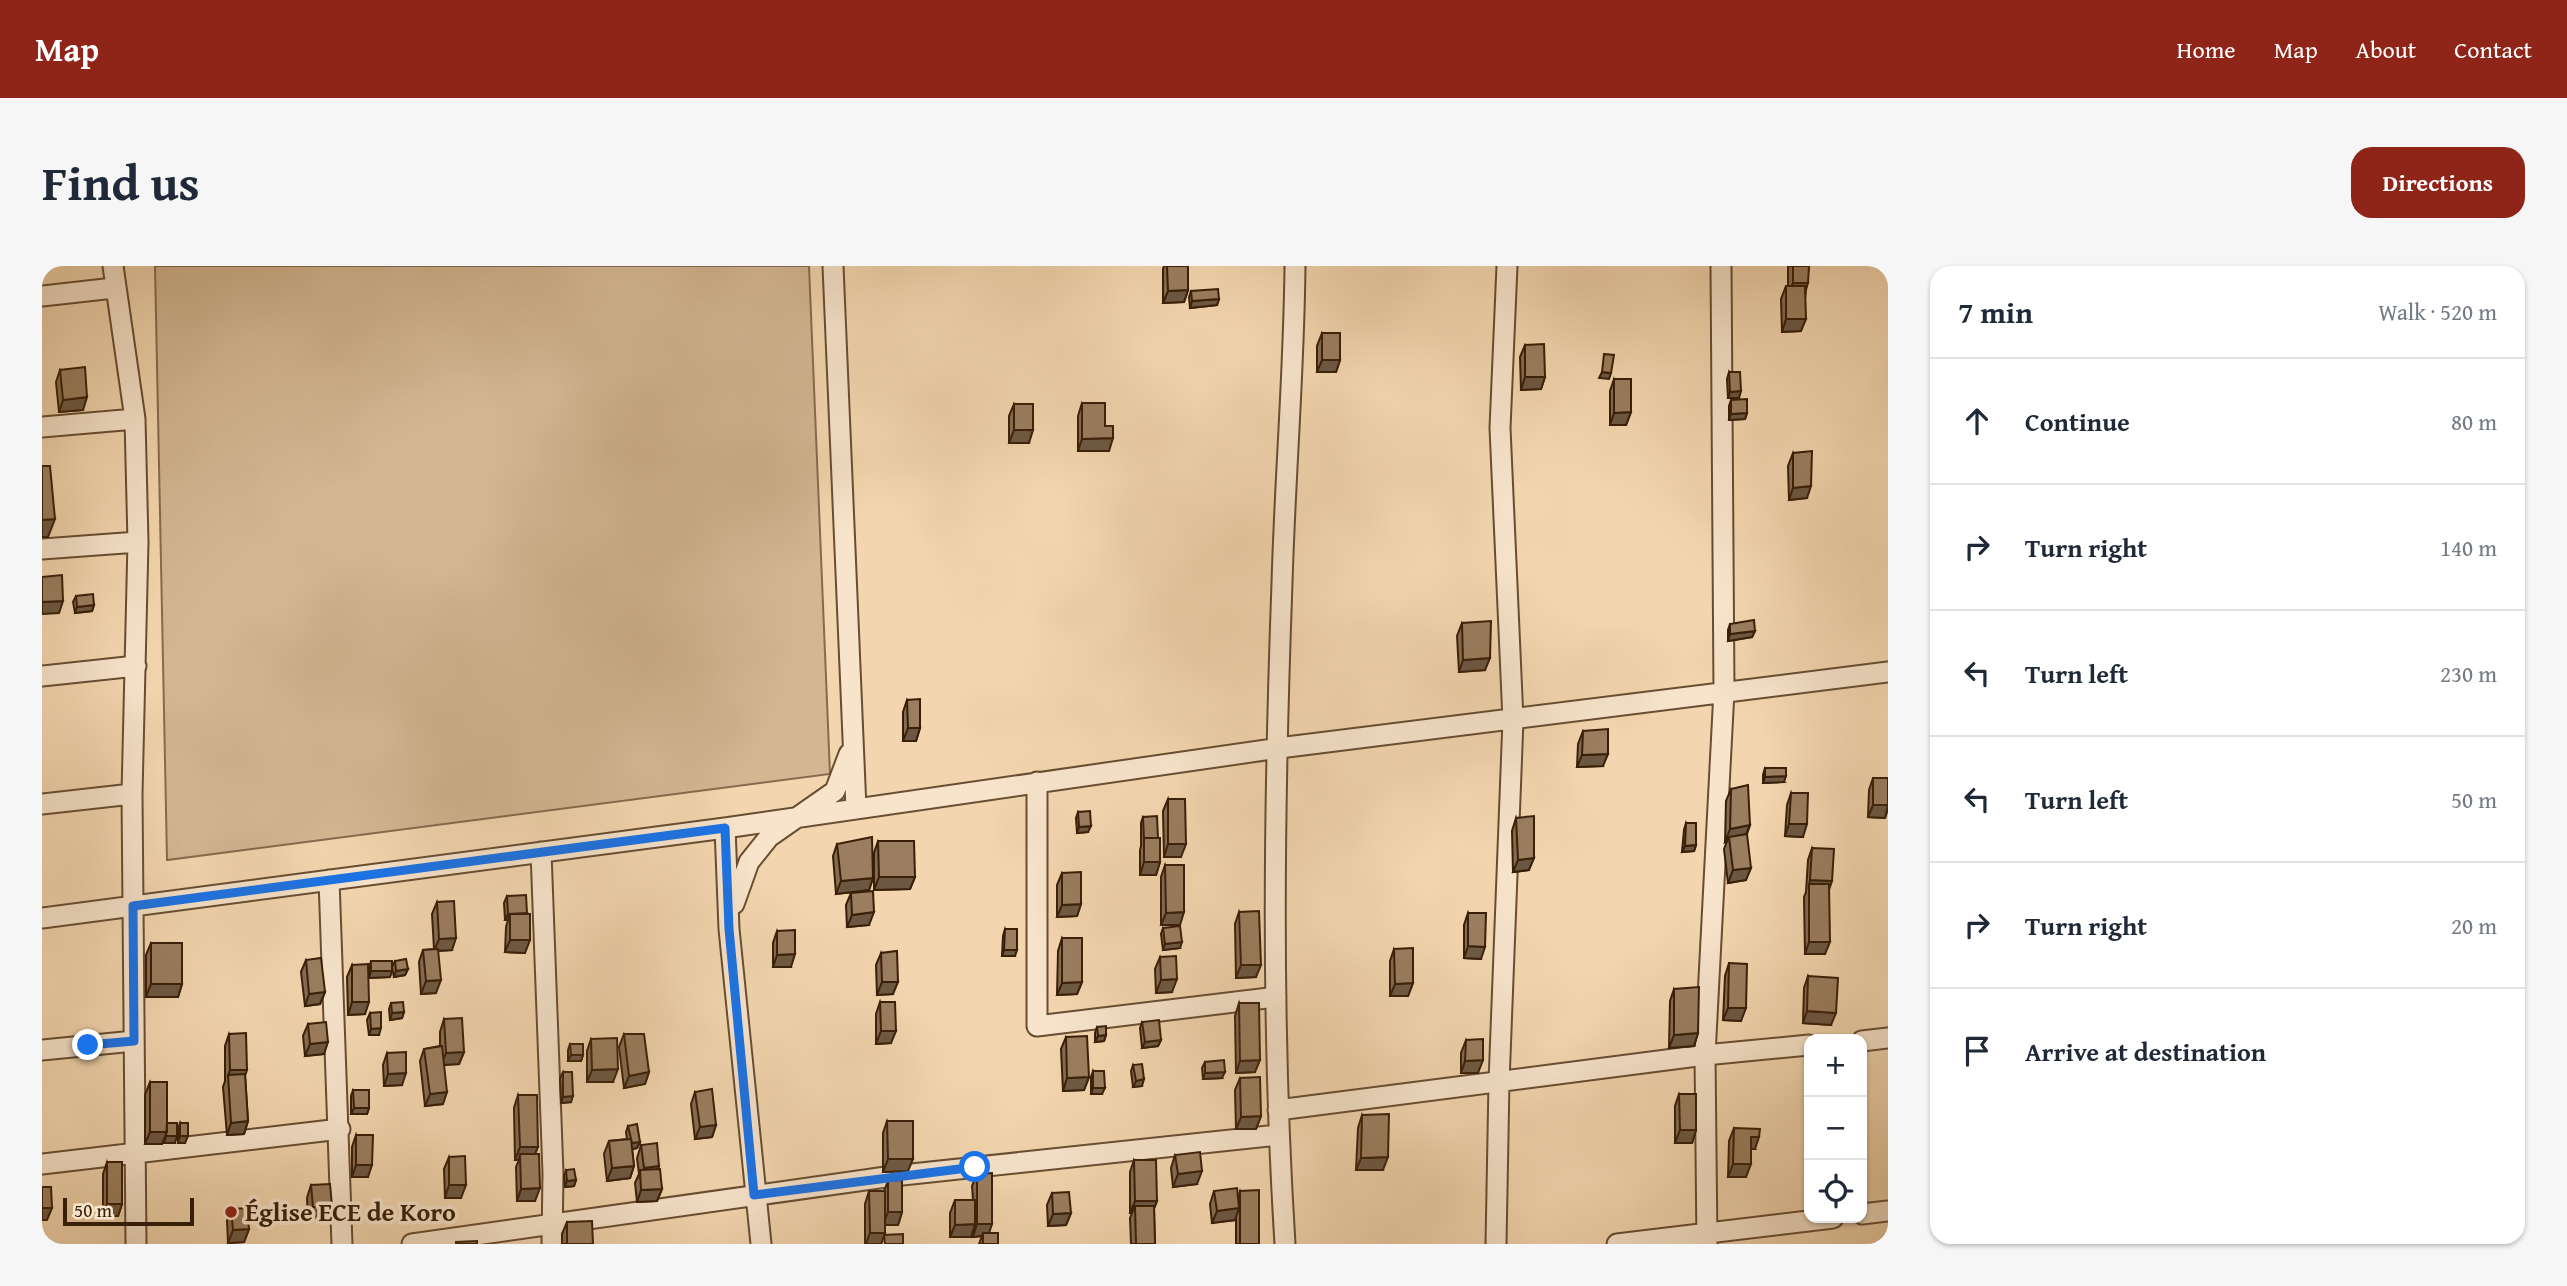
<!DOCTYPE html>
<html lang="en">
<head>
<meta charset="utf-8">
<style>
  body { margin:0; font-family:"Gentium Book Plus",serif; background:#f6f6f7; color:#1f2937 }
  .controls { position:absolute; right:21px; bottom:21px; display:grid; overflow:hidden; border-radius:14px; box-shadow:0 2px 5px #0004 }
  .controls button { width:63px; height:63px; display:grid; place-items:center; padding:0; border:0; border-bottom:2px solid #e0e1e3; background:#fff; color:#1f2937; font:35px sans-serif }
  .scale { position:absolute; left:21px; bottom:18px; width:131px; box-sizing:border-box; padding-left:7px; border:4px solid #391f08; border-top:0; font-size:19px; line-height:24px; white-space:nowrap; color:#391f08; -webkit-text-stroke:5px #f7e4cb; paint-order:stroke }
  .stop { position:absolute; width:21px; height:21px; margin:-16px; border:5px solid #1a73e8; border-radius:50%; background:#fff }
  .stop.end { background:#1a73e8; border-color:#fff; box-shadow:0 2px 7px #0008 }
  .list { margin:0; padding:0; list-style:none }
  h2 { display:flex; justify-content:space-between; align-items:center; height:91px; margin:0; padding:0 28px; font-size:30px }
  h2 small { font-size:23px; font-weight:400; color:#747a83 }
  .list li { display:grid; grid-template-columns:46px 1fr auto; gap:21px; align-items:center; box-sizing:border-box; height:126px; padding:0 28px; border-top:2px solid #e0e1e3 }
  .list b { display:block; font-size:26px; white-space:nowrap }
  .list em { font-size:23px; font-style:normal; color:#747a83 }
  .icon { flex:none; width:38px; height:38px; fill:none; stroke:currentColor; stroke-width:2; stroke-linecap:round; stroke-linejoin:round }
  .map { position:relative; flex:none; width:1846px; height:978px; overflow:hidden; border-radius:21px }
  header { display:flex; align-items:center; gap:42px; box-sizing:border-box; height:98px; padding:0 35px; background:#8f2418; color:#fff }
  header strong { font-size:33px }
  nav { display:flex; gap:38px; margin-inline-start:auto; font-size:24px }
  .intro { display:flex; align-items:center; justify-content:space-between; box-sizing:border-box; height:168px; padding:0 42px }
  h1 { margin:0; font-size:49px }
  .button { padding:18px 32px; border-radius:21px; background:#8f2418; color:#fff; font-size:24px; font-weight:700 }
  main { display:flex; gap:42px; padding:0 42px }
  aside { flex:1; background:#fff; border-radius:21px; box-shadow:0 2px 5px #0004 }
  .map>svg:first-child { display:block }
  .green { fill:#d3b793; stroke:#866b4e; stroke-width:2 }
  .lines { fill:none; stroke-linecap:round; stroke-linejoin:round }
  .minor-casing { stroke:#684d32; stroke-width:23 }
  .minor { stroke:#f7e4cb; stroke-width:19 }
  .wall { fill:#846c52; stroke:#391f08; stroke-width:2 }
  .shaded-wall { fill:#6c5842; stroke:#391f08; stroke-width:2 }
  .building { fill:#9a7e5f; stroke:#391f08; stroke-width:2 }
  .route { stroke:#1a73e8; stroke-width:9 }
  .poi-dot { fill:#8f2418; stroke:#f7e4cb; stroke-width:2.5 }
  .labels { text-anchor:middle; stroke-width:7; stroke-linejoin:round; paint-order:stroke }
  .poi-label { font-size:26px; font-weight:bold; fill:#391f08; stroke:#f7e4cb; text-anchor:start }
</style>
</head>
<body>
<header>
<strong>Map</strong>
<nav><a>Home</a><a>Map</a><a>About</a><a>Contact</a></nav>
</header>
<div class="intro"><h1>Find us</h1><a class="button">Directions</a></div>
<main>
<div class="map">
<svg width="1846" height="978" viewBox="0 0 1846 978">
  <rect width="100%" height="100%" fill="#f3d6af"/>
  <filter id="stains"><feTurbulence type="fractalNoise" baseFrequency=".00286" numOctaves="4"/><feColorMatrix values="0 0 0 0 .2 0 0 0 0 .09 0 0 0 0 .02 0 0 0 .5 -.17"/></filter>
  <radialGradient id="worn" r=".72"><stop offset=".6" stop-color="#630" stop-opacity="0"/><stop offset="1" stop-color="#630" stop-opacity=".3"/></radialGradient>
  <path class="green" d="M113 0H767L788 508 125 594Z"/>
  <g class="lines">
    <defs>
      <path id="minor" d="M71 0 93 153 96 276 90 528 94 978
        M791 0 814 543
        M0 30 72 22
        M0 161 93 153
        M0 283 96 276
        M0 410 94 400
        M995 516V760L1234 731
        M0 538 90 528
        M683 562 687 663 719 978
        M499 586 511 907 510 978
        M287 614 300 978
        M692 638 707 596 727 571 793 525 807 488
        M0 652 683 562 1237 482 1846 406
        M1820 775 1846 772
        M0 784 92 775
        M1236 844 1663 789 1767 779
        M0 898 298 863
        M1820 948 1846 945
        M370 978 851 910 1236 869
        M1243 978C1229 758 1232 537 1240 317 1243 211 1252 106 1253 0
        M1454 978 1457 816 1471 454 1458 162 1465 0
        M1575 978 1791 952
        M1665 978 1663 789 1682 425 1679 0"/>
    </defs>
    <use href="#minor" class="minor-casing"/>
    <use href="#minor" class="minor"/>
  </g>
  <path class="wall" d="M1122 0H1146V24L1142 36 1121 37V3Z
    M1746 0H1767L1759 65 1740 66 1739 33 1744 20H1746Z
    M1149 25 1177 33 1175 39 1148 42 1147 31Z
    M1280 67 1298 94 1294 106H1275V80Z
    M1483 79 1503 111 1499 123 1479 124 1478 91Z
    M18 104 41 144 17 146 14 116Z
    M1687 106 1697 132H1686L1685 113Z
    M1572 113 1589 146 1584 159H1568V125Z
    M1689 134 1705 147 1703 153 1687 154V140Z
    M1040 137 1063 160 1067 185H1036V150Z
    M972 138 987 177H967V150Z
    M1751 187 1765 232 1747 234 1746 200Z
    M34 330 52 339 50 345 33 347 31 336Z
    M1420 357 1443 404 1417 406 1415 370Z
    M1688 358 1713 365 1710 371 1686 375V364Z
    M865 434 878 462 874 475H861V446Z
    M1541 465 1561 500 1535 501 1536 478Z
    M1723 502 1742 516 1721 517V509Z
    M1831 512H1846V543L1843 552 1826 551 1827 524Z
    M1689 523 1708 559 1705 568 1704 614 1686 617 1682 583 1685 575 1683 576 1684 535Z
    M1749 527 1761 571 1743 570 1745 539Z
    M1126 533 1139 591H1122L1121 545Z
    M1036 546 1046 566 1035 567 1034 552Z
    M1101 551 1116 572 1118 596 1114 609H1098V584L1099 580V557Z
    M1474 552 1487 604 1471 606 1470 565Z
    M1644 557 1654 579 1652 585 1640 586 1642 564Z
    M836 575 873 611 868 623 832 624V587Z
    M795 578 831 612 827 624 794 628 791 590Z
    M1770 582 1787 623 1783 688H1763L1762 631 1764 626 1766 594Z
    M1123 599 1138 659H1119V611Z
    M1020 607 1039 638 1035 650 1015 651V619Z
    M809 627 827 659 805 661 804 639Z
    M465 630 485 647 483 687 463 686 464 661 466 654H463L462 637Z
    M395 636 410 684 396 685 394 727 379 728 377 696 381 684 392 683 390 648Z
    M1197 646 1214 711 1194 712 1193 658Z
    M1426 647 1439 693 1422 692V659Z
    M1121 662 1138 682 1121 684 1119 668Z
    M963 663 973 690H960L961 670Z
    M735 665 749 701H731V677Z
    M1020 672 1040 716 1035 728 1015 729 1016 685Z
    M109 677 140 718 136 731H104V689Z
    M1352 683 1371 717 1366 730H1348V695Z
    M839 687 851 728 835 729 834 699Z
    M1118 691 1130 726 1114 727 1113 703Z
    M264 694 283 726 278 738 263 740 259 706Z
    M329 695 350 701 353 695 366 703 363 709 352 711 350 702 348 711 327 712V702Z
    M1687 697 1699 755 1681 754 1683 710Z
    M310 699 323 748 306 749 305 711Z
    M1766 710 1789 759 1761 757 1762 722Z
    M1632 723 1656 767 1652 780 1627 782 1628 735Z
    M838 736 849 777 834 778V748Z
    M349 737 362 746 360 752 348 754 347 743Z
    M1197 737 1213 806 1194 807 1193 750Z
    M328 747 337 769H327L325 754Z
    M402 753 422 786 417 798 402 799 401 838 383 840 378 795 382 783 398 780V766Z
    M1100 756 1119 774 1116 780 1100 782 1098 762Z
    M266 758 282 788 263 790 261 770Z
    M1055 761 1064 769 1062 775 1053 776V767Z
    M187 768 203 809 206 855 202 868 185 869 181 821 183 815V780Z
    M582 768 607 806 603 818 582 822 577 781Z
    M1024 771 1047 811 1042 824 1021 825 1019 783Z
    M549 773 571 816H545V785Z
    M1424 774 1436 807H1419V787Z
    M528 778 541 789 539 795H526V784Z
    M345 787 360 819 342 820 341 799Z
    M1163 796 1180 812 1161 813 1160 802Z
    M1091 799 1100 820 1091 821 1089 805Z
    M1051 805 1060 828H1049V811Z
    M521 806 529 836 519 837 518 812Z
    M1198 812 1219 850 1214 863H1194L1193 824Z
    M108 816 125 857 133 877H122V873L120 878H103V829Z
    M311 824 327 842 325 848H309V830Z
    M653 826 674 859 670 871 653 873 649 838Z
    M1637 828 1654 864 1650 877H1633V840Z
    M476 829 493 888V935H475L474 901 477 894H473L472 842Z
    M1320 849 1341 904H1314L1316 862Z
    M845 855 866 905 841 906V867Z
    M138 857 143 877H136V863Z
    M586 860 598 876 595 882 590 883 592 900 588 912 565 915 562 888 567 875 585 873 584 866Z
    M1692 862 1713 883H1709L1704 911H1686L1687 875Z
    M314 869 326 911H310V881Z
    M599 879 617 900 616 903 620 923 615 935 595 936 593 917 597 908 595 892Z
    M1133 889 1155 918 1131 921 1129 902Z
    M407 891 419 932H403L402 903Z
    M1092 894 1115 935 1112 943 1113 978H1089L1088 952 1090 947H1088V906Z
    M65 896 80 938 76 950H61V908Z
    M524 904 534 914 532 920 523 921 522 910Z
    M935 908 947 967 956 978H937L940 970 931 971V965L929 971H908V947L913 934H931L930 920Z
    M846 915 860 946 856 959H843V967L839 978H823V938L827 925H842Z
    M269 919 290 940 285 952 266 953 265 932Z
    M1172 925 1196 931 1198 925 1217 978H1194V952L1193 954 1170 957 1168 938Z
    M1010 927 1029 947 1024 959 1006 960 1005 939Z
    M189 943 207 963 202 976 186 977 185 955Z
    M525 956 551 978H520V968Z"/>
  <path class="shaded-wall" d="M1751 17H1766L1762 29H1746Z
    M1146 24 1142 36 1121 37 1126 25Z
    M1177 33 1175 39 1148 42 1150 35Z
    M1744 53H1764L1759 65 1740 66Z
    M1280 94H1298L1294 106H1275Z
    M1560 106 1569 107 1567 113 1557 112Z
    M1483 111H1503L1499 123 1479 124Z
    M1699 125 1697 132H1686L1688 126Z
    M45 131 41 144 17 146 21 134Z
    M1589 146 1584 159H1568L1572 147Z
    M1705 147 1703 153 1687 154 1689 148Z
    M972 164H991L987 177H967Z
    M1071 172 1067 185H1036L1040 173Z
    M1769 220 1765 232 1747 234 1751 222Z
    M13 253 6 271H0V254Z
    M21 335 17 347 0 348V336Z
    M52 339 50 345 33 347 35 341Z
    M1713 365 1710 371 1686 375 1688 368Z
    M1448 392 1443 404 1417 406 1421 394Z
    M866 462H878L874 475H861Z
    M1566 488 1561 500 1535 501 1540 489Z
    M1744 510 1742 516 1721 517 1723 511Z
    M1831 539H1846L1843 552 1826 551Z
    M1747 558H1765L1761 571 1743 570Z
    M1708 559 1703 571H1687L1685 575 1683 576 1688 563Z
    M1049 560 1046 566 1035 567 1037 561Z
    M1126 578H1144L1139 591H1122Z
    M1654 579 1652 585 1640 586 1643 580Z
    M1492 592 1487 604 1471 606 1476 594Z
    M1102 596H1118L1114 609H1098Z
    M1709 602 1704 614 1686 617 1691 604Z
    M837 611H873L868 623 832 624Z
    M831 612 827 624 794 628 799 615Z
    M1768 614 1790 615 1786 627 1767 619Z
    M1039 638 1035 650 1015 651 1020 639Z
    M832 646 827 659 805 661 810 649Z
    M1142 646 1138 659H1119L1124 647Z
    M485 647 482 653 468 648 466 654H463L466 648Z
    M414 672 410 684 392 685 397 673Z
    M468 674H488L483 687 463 686Z
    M1140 676 1138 682 1121 684 1123 678Z
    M1767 676H1788L1783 688H1763Z
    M1426 680 1443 681 1439 693 1422 692Z
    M962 684H975L973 690H960Z
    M753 688 749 701H731L735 689Z
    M1199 699H1219L1214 711 1194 712Z
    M366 703 363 709 352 711 354 705Z
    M329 705H350L348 711 327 712Z
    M1135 713 1130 726 1114 727 1119 714Z
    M399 714 394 727 379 728 384 715Z
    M840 716H856L851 728 835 729Z
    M1040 716 1035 728 1015 729 1020 717Z
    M1371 717 1366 730H1348L1353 718Z
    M109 718H140L136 731H104Z
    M283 726 278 738 263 740 267 728Z
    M310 736H327L323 748 306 749Z
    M1686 742H1704L1699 755 1681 754Z
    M1765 745 1794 747 1789 759 1761 757Z
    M362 746 360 752 348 754 350 747Z
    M339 762 337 769H327L329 763Z
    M839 765H854L849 777 834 778Z
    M1656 767 1652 780 1627 782 1632 769Z
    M1064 769 1062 775 1053 776 1056 770Z
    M1119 774 1116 780 1100 782 1103 776Z
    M286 776 282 788 263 790 268 778Z
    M422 786 417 798 399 799 404 787Z
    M529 789H541L539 795H526Z
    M1218 794 1213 806 1194 807 1198 795Z
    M1441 794 1436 807H1419L1423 795Z
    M576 803 571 816H545L550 804Z
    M188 804H205L201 816 186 810Z
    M607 806 603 818 582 822 587 810Z
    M1183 806 1180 812 1161 813 1163 807Z
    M364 807 360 819 342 820 346 808Z
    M1047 811 1042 824 1021 825 1025 812Z
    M1102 813 1100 820 1091 821 1094 815Z
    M1051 822H1063L1060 828H1049Z
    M405 826 401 838 383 840 388 828Z
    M531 830 529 836 519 837 521 831Z
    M312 842H327L325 848H309Z
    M1219 850 1214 863H1194L1199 851Z
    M206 855 202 868 185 869 189 857Z
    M674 859 670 871 653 873 658 861Z
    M1638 864H1654L1650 877H1633Z
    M108 866H125L120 878H103Z
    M124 870H135L133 877H122Z
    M138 870H146L143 877H136Z
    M1709 871H1717L1713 883H1705Z
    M598 876 595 882 587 884 589 877Z
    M478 881H496L491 893 478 888 477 894H473Z
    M1346 891 1341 904H1314L1319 892Z
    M846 893H871L866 905 841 906Z
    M1691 898H1709L1704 911H1686Z
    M314 899H330L326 911H310Z
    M592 900 588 912 565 915 570 902Z
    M617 900 613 913 598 912 602 902Z
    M1160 905 1155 918 1131 921 1136 908Z
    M534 914 532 920 523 921 525 915Z
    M407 919H424L419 932H403Z
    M498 922 493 935H475L479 923Z
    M620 923 615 935 595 936 599 924Z
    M1093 935H1115L1110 947 1093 940 1090 947H1088Z
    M65 938H80L76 950H61Z
    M290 940 285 952 266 953 271 941Z
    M0 942H10L5 954H0Z
    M1197 942 1193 954 1170 957 1175 945Z
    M846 946H860L856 959H841Z
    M1029 947 1024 959 1006 960 1011 948Z
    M933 958 929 971H908L913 959Z
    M935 958H950L946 970 941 967 940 970 931 971Z
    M207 963 202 976 186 977 191 964Z
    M828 967H843L839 978H824Z"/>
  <path class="building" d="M1125 0H1146V24L1126 25Z
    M1751 0H1767L1766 17H1751Z
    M1744 20H1763L1764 53H1744Z
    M1176 23 1177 33 1150 35 1149 25Z
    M1280 67H1298V94H1280Z
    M1502 78 1503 111H1483V79Z
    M1562 88 1572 89 1569 107 1560 106Z
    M43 101 45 131 21 134 18 104Z
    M1687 106H1698L1699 125 1688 126Z
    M1572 113H1589V146L1572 147Z
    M1705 133V147L1689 148V134Z
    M1040 137H1063V160H1071V172L1040 173Z
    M972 138H991V164H972Z
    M1770 185 1769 220 1751 222V187Z
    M0 200H8L13 253 0 254Z
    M20 309 21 335 0 336V311Z
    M51 328 52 339 35 341 34 330Z
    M1712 354 1713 365 1688 368V358Z
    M1449 355 1448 392 1421 394 1420 357Z
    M878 433V462H866L865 434Z
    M1566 463V488L1540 489 1541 465Z
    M1723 502H1744V510L1723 511Z
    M1831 512H1846V539H1831Z
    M1706 519 1708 559 1688 563 1689 523Z
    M1749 527H1766L1765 558H1747Z
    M1126 533H1143L1144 578H1126Z
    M1048 545 1049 560 1037 561 1036 546Z
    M1115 550 1116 572H1102V574L1101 551Z
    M1492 550V592L1476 594 1474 552Z
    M1644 557H1654V579L1643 580Z
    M1705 568 1709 602 1691 604 1687 571Z
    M830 571 831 612 799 615 795 578Z
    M1102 572H1118V596H1102Z
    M836 575H872L873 611H837Z
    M1770 582 1792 583 1790 615 1768 614Z
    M1123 599H1142V646L1124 647Z
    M1039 606V638L1020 639V607Z
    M1767 618H1787L1788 676H1767Z
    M831 625 832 646 810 649 809 627Z
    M484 629 485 647 466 648 465 630Z
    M412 635 414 672 397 673 395 636Z
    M1217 645 1219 699H1199L1197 646Z
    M1426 647H1444L1443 681 1426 680Z
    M468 648H488V674H468Z
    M1138 660 1140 676 1123 678 1121 662Z
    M963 663H975V684H962Z
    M753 664V688L735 689V665Z
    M1020 672H1040V716L1020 717Z
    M109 677H140V718H109Z
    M1371 682V717L1353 718 1352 683Z
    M396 683 399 714 384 715 381 684Z
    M855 685 856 716H840L839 687Z
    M1134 690 1135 713 1119 714 1118 691Z
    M279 692 283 726 267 728 264 694Z
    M364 693 366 703 354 705 353 695Z
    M329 695H350V705H329Z
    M1687 697 1705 698 1704 742H1686Z
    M326 698 327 736H310V699Z
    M1766 710 1796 712 1794 747 1765 745Z
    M1657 721 1656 767 1632 769V723Z
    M361 736 362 746 350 747 349 737Z
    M838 736H853L854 765H839Z
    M1197 737H1217L1218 794 1198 795Z
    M339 746V762L329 763 328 747Z
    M420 752 422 786 404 787 402 753Z
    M1117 754 1119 774 1103 776 1100 756Z
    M284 756 286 776 268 778 266 758Z
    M1064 760V769L1056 770 1055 761Z
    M204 767 205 804H188L187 768Z
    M582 768H602L607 806 587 810Z
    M1045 770 1047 811 1025 812 1024 771Z
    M575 772 576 803 550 804 549 773Z
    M1441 773V794L1423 795 1424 774Z
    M528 778H541V789H529Z
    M400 780 405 826 388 828 382 783Z
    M364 786V807L346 808 345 787Z
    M1182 794 1183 806 1163 807V796Z
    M1100 798 1102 813 1094 815 1091 799Z
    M1051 805H1062L1063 822H1051Z
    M521 806H530L531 830 521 831Z
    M203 808 206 855 189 857 186 809Z
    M1218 811 1219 850 1199 851 1198 812Z
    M108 816H125V866H108Z
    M670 823 674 859 658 861 653 826Z
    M311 824H327V842H312Z
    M1637 828H1654V864H1638Z
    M476 829H495L496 881H478Z
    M1347 848 1346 891 1319 892 1320 849Z
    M845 855H871V893H846Z
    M125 857H135V870H124Z
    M138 857H146V870H138Z
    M595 858 598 876 590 877 586 860Z
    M1692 862 1718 863 1717 871H1709V898H1691Z
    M314 869H331L330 899H314Z
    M589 873 592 900 570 902 567 875Z
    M615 877 617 900 602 902 599 879Z
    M1158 886 1160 905 1136 908 1133 889Z
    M478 888H497L498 922 479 923Z
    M423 890 424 919H407V891Z
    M1092 894H1114L1115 935H1093Z
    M65 896H80V938H65Z
    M532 903 534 914 525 915 524 904Z
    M618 903 620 923 599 924 598 904Z
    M950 907V958H935V908Z
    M860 914V946H846V915Z
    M288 918 290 940 271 941 269 919Z
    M0 921H9L10 942H0Z
    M1195 922 1197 942 1175 945 1172 925Z
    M1217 924V978H1198V925Z
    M827 925H843V967H828Z
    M1027 926 1029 947 1011 948 1010 927Z
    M913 934H933V958L913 959Z
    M1093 940H1112L1113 978H1094Z
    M205 942 207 963 191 964 189 943Z
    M550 955 551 978H525V956Z
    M941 967H956V978H941Z
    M861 968V978H843L842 969Z
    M435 975V978H414V976Z"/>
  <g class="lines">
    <path class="route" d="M46 779 92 775 91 640 683 562 687 663 712 929 933 901"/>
  </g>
  <circle class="poi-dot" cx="189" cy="946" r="7"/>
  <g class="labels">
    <g class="poi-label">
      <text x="203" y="955">Église ECE de Koro</text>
    </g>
  </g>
  <rect width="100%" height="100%" filter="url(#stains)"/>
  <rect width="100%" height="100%" fill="url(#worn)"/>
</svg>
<div class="controls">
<button>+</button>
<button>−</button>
<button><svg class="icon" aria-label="locate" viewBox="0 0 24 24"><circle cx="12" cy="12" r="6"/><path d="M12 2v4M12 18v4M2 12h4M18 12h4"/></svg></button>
</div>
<div class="scale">50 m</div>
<div class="stop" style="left:933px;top:901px"></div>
<div class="stop end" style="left:46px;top:779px"></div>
</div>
<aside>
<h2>7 min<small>Walk · 520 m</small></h2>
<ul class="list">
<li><svg class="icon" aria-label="ahead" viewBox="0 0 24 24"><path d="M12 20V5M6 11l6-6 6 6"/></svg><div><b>Continue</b></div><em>80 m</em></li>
<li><svg class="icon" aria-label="right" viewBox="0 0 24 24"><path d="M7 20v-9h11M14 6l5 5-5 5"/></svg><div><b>Turn right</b></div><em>140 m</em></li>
<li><svg class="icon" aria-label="left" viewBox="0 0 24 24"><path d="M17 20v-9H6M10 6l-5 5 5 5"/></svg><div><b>Turn left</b></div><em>230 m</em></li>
<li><svg class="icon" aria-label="left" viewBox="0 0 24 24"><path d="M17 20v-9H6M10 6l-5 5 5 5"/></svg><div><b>Turn left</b></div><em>50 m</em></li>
<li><svg class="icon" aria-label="right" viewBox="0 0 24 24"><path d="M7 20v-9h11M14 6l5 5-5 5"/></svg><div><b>Turn right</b></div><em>20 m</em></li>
<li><svg class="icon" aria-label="arrive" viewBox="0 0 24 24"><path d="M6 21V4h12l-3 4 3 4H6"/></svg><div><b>Arrive at destination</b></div></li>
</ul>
</aside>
</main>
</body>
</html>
